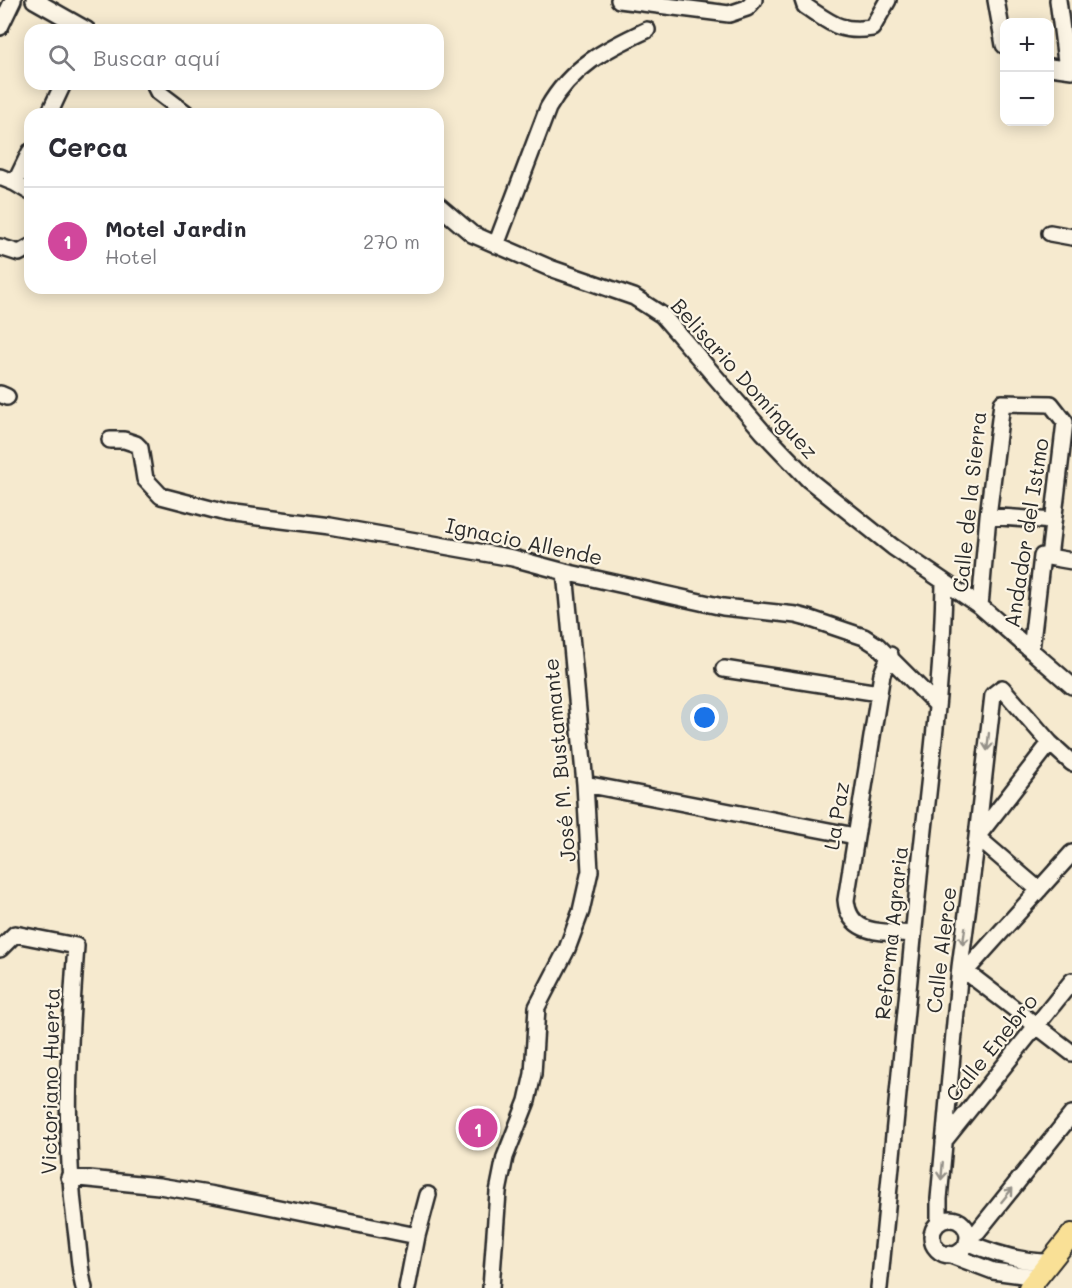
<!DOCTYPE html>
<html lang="es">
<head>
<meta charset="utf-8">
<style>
  body { margin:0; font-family:Mali,sans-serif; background:#f2f2f3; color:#2b2b33 }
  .controls { position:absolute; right:18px; top:18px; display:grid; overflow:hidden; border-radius:12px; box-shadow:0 3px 15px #0003 }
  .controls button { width:54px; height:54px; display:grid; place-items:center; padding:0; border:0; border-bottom:2px solid #e1e1e2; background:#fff; color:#2b2b33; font:30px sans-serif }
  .you { position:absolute; left:705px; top:718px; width:21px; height:21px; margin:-15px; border:4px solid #fff; border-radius:50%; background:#1a73e8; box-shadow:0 0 0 9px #1a73e833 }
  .badge { display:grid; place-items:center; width:39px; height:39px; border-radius:50%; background:#0f766e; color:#fff; font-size:20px; font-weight:700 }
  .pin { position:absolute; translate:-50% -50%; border:3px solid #fff; box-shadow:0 2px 6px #0006 }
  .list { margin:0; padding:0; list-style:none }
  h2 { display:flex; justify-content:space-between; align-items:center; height:78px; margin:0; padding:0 24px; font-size:26px }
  h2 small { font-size:20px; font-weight:400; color:#7c7c81 }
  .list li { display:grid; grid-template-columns:39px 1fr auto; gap:18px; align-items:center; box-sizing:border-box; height:108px; padding:0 24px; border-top:2px solid #e1e1e2 }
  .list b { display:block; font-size:22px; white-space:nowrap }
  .list p { margin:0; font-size:20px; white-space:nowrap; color:#7c7c81 }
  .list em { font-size:20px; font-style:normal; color:#7c7c81 }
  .icon { flex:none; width:33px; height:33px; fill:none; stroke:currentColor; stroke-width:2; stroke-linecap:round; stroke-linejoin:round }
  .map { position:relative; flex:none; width:1072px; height:1288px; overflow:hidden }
  .search { position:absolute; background:#fff; box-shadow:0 3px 15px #0003; left:24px; top:24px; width:420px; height:66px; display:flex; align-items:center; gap:15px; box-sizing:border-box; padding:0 21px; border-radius:18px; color:#7c7c81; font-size:22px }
  .panel { position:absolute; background:#fff; box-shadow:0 3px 15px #0003; left:24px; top:108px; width:420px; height:186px; border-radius:18px }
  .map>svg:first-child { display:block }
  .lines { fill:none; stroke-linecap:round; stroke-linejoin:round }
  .minor-casing { stroke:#2b2b2b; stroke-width:20 }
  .major-casing { stroke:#2b2b2b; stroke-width:24 }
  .minor { stroke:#fcf5e5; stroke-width:15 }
  .major { stroke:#f9e096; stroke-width:20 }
  .oneway { stroke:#949088 }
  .labels { text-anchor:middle; stroke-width:4.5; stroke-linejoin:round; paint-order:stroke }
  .street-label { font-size:21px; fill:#2b2b2b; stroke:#fcf5e5 }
</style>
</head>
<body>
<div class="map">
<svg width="1072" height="1288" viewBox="0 0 1072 1288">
  <rect width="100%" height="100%" fill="#f6eacf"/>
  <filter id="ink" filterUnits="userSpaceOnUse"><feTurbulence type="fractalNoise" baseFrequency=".0167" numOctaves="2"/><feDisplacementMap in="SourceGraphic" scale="12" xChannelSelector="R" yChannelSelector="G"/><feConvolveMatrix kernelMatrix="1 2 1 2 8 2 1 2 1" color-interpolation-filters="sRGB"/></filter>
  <g filter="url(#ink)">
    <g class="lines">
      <defs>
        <path id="minor" d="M34 0 87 30
          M619 0 729 14 747 8 754 0
          M803 0 805 6C831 23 840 33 872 28L888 0
          M996 0 1004 45
          M1058 0 1067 69
          M0 27 13 0
          M1050 67 1072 70
          M154 84 158 92 187 114
          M49 114 63 84
          M0 177 15 183 30 192
          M15 183 30 152
          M438 205 472 234 550 268 634 297 662 315 763 432 809 480 893 547 980 606 1072 686
          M1050 233 1072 237
          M496 245 548 108C571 67 606 49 647 30
          M0 247 19 253 30 247
          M0 394 7 397
          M110 440H124L136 444 140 448 145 479 161 496 226 513 330 526 513 558 565 572 723 607 796 615 811 619 864 637 878 646 937 705
          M988 516 1053 521
          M1049 557 1072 561
          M980 606 988 516 1002 403 1051 404 1065 422 1049 557 1042 556 1031 650
          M890 655 882 674 879 693 846 900C849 937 884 931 913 934
          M724 669 879 693
          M585 784 855 836
          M1039 890 977 837 1050 743
          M0 949 15 934 76 946C69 1043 63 1132 76 1229 79 1249 79 1268 84 1288
          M960 967 1072 1053
          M965 972 1072 853
          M944 1141 1072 981
          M69 1177 159 1186 214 1195 417 1236
          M932 1237a18 18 0 1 1 36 0a18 18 0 1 1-36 0Z
          M939 1222V1199L960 967 977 837 993 695 1002 688 1050 743 1072 763
          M968 1237 978 1231 1072 1114
          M967 1242C994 1254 1020 1262 1049 1262
          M948 1254 993 1271 1037 1277
          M407 1288 417 1236 428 1195
          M491 1288 498 1192 505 1157 527 1101 533 1074 537 1007 567 949 581 911 590 871 585 784 565 572
          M879 1288C893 1151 905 1014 919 876 929 779 943 681 944 582"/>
        <path id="major" d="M1029 1288 1072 1234"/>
      </defs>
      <use href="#minor" class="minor-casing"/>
      <use href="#major" class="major-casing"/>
      <use href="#minor" class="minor"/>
      <use href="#major" class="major"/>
    </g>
    <defs><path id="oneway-shaft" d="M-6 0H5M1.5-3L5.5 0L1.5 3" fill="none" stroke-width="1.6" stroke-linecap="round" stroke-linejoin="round" transform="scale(1.5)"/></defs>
    <g class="oneway">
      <use href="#oneway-shaft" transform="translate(988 742) rotate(96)"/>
      <use href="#oneway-shaft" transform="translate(964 936) rotate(98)"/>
      <use href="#oneway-shaft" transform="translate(942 1171) rotate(95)"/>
      <use href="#oneway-shaft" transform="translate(1007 1195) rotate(-51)"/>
    </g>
  </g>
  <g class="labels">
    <g class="street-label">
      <text transform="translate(744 379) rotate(48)" y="7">Belisario Domínguez</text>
      <text transform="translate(970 502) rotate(-84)" y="7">Calle de la Sierra</text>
      <text transform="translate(1027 533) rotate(-81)" y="7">Andador del Istmo</text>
      <text transform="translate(524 542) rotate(12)" y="7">Ignacio Allende</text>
      <text transform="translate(560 760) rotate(-95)" y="7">José M. Bustamante</text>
      <text transform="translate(837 816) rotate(-81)" y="7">La Paz</text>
      <text transform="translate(892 933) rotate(-84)" y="7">Reforma Agraria</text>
      <text transform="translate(942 950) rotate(-83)" y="7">Calle Alerce</text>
      <text transform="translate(992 1048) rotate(-51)" y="7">Calle Enebro</text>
      <text transform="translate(51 1081) rotate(-89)" y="7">Victoriano Huerta</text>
    </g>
  </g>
</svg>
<div class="controls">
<button>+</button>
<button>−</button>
</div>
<div class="you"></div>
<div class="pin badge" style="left:478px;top:1128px;background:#d1479c">1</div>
<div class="search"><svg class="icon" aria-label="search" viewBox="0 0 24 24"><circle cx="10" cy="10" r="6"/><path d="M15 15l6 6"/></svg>Buscar aquí</div>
<section class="panel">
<h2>Cerca<small></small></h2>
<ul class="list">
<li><span class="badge" style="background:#d1479c">1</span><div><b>Motel Jardin</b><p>Hotel</p></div><em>270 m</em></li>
</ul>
</section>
</div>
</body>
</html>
